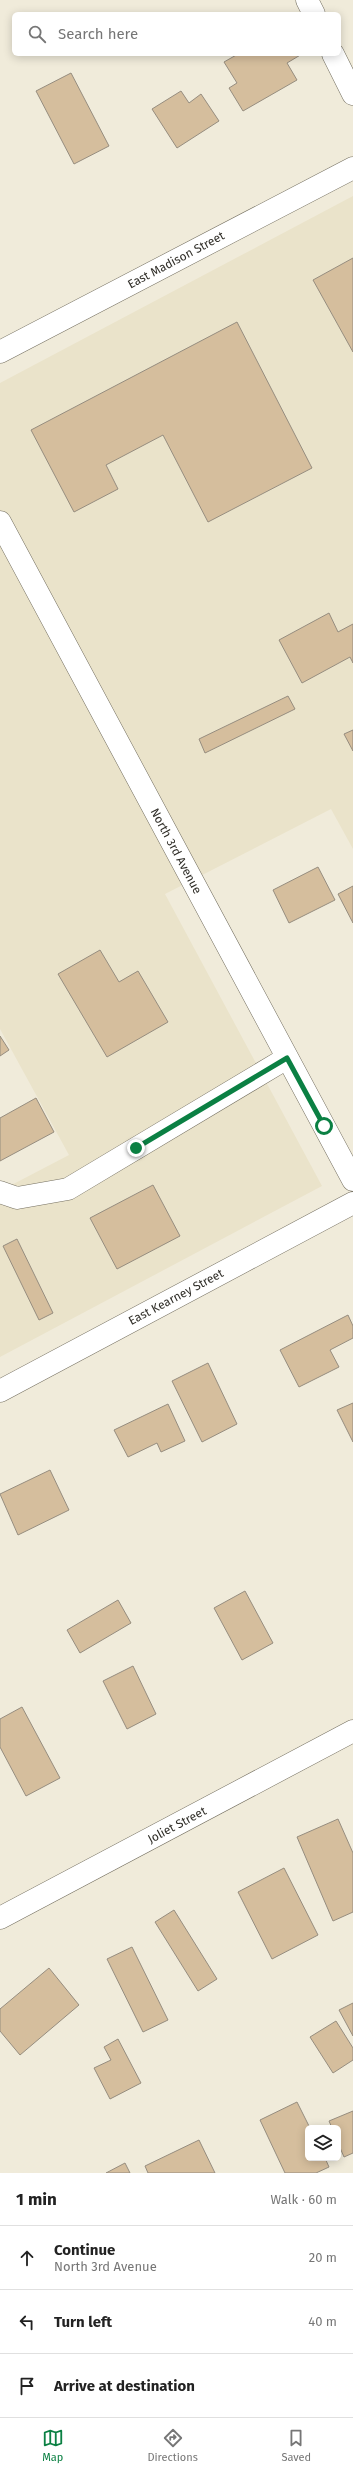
<!DOCTYPE html>
<html lang="en">
<head>
<meta charset="utf-8">
<style>
  body { margin:0; font-family:"Fira Sans",sans-serif; background:#f6f6f6; color:#222 }
  .controls { position:absolute; right:12px; bottom:12px; display:grid; overflow:hidden; border-radius:6px; box-shadow:0 2px 10px #0003 }
  .controls button { width:36px; height:36px; display:grid; place-items:center; padding:0; border:0; border-bottom:1px solid #e0e0e0; background:#fff; color:#222; font:20px sans-serif }
  .stop { position:absolute; width:12px; height:12px; margin:-9px; border:3px solid #0b8043; border-radius:50%; background:#fff }
  .stop.end { background:#0b8043; border-color:#fff; box-shadow:0 1px 4px #0008 }
  .list { margin:0; padding:0; list-style:none }
  h2 { display:flex; justify-content:space-between; align-items:center; height:52px; margin:0; padding:0 16px; font-size:17px }
  h2 small { font-size:13px; font-weight:400; color:#767676 }
  .list li { display:grid; grid-template-columns:26px 1fr auto; gap:12px; align-items:center; box-sizing:border-box; height:64px; padding:0 16px; border-top:1px solid #e0e0e0 }
  .list b { display:block; font-size:15px; white-space:nowrap }
  .list p { margin:0; font-size:13px; white-space:nowrap; color:#767676 }
  .list em { font-size:13px; font-style:normal; color:#767676 }
  .icon { flex:none; width:22px; height:22px; fill:none; stroke:currentColor; stroke-width:2; stroke-linecap:round; stroke-linejoin:round }
  .map { position:relative; flex:none; width:353px; height:2173px; overflow:hidden }
  .search { position:absolute; background:#fff; box-shadow:0 2px 10px #0003; left:12px; right:12px; top:12px; height:44px; display:flex; align-items:center; gap:10px; box-sizing:border-box; padding:0 14px; border-radius:6px; color:#767676; font-size:15px }
  .sheet { height:244px; background:#fff }
  nav { display:flex; justify-content:space-around; align-items:center; box-sizing:border-box; height:56px; border-top:1px solid #e0e0e0; background:#fff; font-size:11px; color:#767676 }
  nav a { display:grid; justify-items:center; gap:2px }
  nav .on { color:#0b8043 }
  .map>svg:first-child { display:block }
  .built { fill:#eae3ca }
  .building { fill:#d5be9d; stroke:#968d7f }
  .lines { fill:none; stroke-linecap:round; stroke-linejoin:round }
  .street-casing { stroke:#746f60; stroke-width:23 }
  .secondary-casing { stroke:#746f60; stroke-width:23 }
  .street { stroke:#fff; stroke-width:22 }
  .secondary { stroke:#fff; stroke-width:22 }
  .route { stroke:#0b8043; stroke-width:5 }
  .labels { text-anchor:middle; stroke-width:3; stroke-linejoin:round; paint-order:stroke }
  .street-label { font-size:12px; fill:#312f29; stroke:#fff }
</style>
</head>
<body>
<div class="map">
<svg width="353" height="2173" viewBox="0 0 353 2173">
  <rect width="100%" height="100%" fill="#f0ebda"/>
  <path class="built" d="M353 196V849L331 809 165 894 322 1186 0 1357V1191L69 1155 0 1029V383Z"/>
  <path class="building" d="M238 54H302L287 63 297 80 243 111 229 88 237 83 224 62Z
    M71 73 109 146 74 164 36 91Z
    M181 91 189 103 201 94 219 121 177 148 152 109Z
    M353 258V352L313 280Z
    M237 322 312 468 208 522 163 435 106 465 118 489 74 512 31 430Z
    M329 613 338 632 353 624V663L350 657 302 683 279 640Z
    M288 696 295 709 205 753 199 739Z
    M353 730V751L344 734Z
    M318 867 335 900 289 923 273 890Z
    M353 886V923L338 894Z
    M100 950 119 982 138 971 168 1022 107 1057 58 974Z
    M0 1036 9 1050 0 1056Z
    M36 1098 54 1132 0 1161V1118Z
    M153 1185 180 1236 117 1269 90 1218Z
    M17 1239 53 1313 39 1320 3 1246Z
    M348 1315 353 1326V1338L330 1350 339 1367 299 1387 280 1350Z
    M208 1363 237 1424 202 1442 172 1381Z
    M353 1403V1442L337 1410Z
    M168 1404 185 1441 161 1452 157 1443 128 1457 114 1430Z
    M50 1470 69 1510 18 1535 0 1494Z
    M245 1591 273 1643 242 1660 214 1608Z
    M118 1600 131 1623 80 1653 67 1630Z
    M133 1666 156 1714 127 1729 103 1681Z
    M22 1707 60 1778 26 1796 0 1747V1719Z
    M338 1819 353 1853V1912L333 1921 297 1837Z
    M284 1868 318 1935 272 1959 238 1892Z
    M174 1910 217 1979 198 1991 155 1922Z
    M132 1947 168 2020 143 2032 107 1959Z
    M49 1968 79 2005 20 2055 0 2031V2009Z
    M353 2003V2036L339 2010Z
    M336 2021 353 2048V2060L333 2073 310 2037Z
    M118 2039 141 2083 110 2099 94 2068 111 2060 104 2047Z
    M297 2102 310 2128H308V2158H325L329 2167 316 2173H285L260 2120Z
    M353 2111V2153L344 2157 338 2143V2128H332L329 2121Z
    M199 2140 215 2173H148L145 2166Z
    M125 2163 130 2173H106Z"/>
  <g class="lines">
    <defs>
      <path id="street" d="M307 0 314 14
        M333 54 353 94
        M0 522 353 1180
        M0 1192 17 1198 68 1189 287 1058
        M0 1391 353 1203
        M0 1918 353 1731"/>
      <path id="secondary" d="M0 352 353 168"/>
    </defs>
    <use href="#street" class="street-casing"/>
    <use href="#secondary" class="secondary-casing"/>
    <use href="#street" class="street"/>
    <use href="#secondary" class="secondary"/>
  </g>
  <g class="lines">
    <path class="route" d="M136 1148 287 1058 324 1126"/>
  </g>
  <g class="labels">
    <g class="street-label">
      <text transform="translate(176 260) rotate(-28)" y="4">East Madison Street</text>
      <text transform="translate(176 851) rotate(62)" y="4">North 3rd Avenue</text>
      <text transform="translate(176 1297) rotate(-28)" y="4">East Kearney Street</text>
      <text transform="translate(177 1825) rotate(-28)" y="4">Joliet Street</text>
    </g>
  </g>
</svg>
<div class="controls">
<button><svg class="icon" aria-label="layers" viewBox="0 0 24 24"><path d="M12 4l9 5-9 5-9-5zM3 14l9 5 9-5"/></svg></button>
</div>
<div class="stop" style="left:324px;top:1126px"></div>
<div class="stop end" style="left:136px;top:1148px"></div>
<div class="search"><svg class="icon" aria-label="search" viewBox="0 0 24 24"><circle cx="10" cy="10" r="6"/><path d="M15 15l6 6"/></svg>Search here</div>
</div>
<section class="sheet">
<h2>1 min<small>Walk · 60 m</small></h2>
<ul class="list">
<li><svg class="icon" aria-label="ahead" viewBox="0 0 24 24"><path d="M12 20V5M6 11l6-6 6 6"/></svg><div><b>Continue</b><p>North 3rd Avenue</p></div><em>20 m</em></li>
<li><svg class="icon" aria-label="left" viewBox="0 0 24 24"><path d="M17 20v-9H6M10 6l-5 5 5 5"/></svg><div><b>Turn left</b></div><em>40 m</em></li>
<li><svg class="icon" aria-label="arrive" viewBox="0 0 24 24"><path d="M6 21V4h12l-3 4 3 4H6"/></svg><div><b>Arrive at destination</b></div></li>
</ul>
</section>
<nav>
<a class="on"><svg class="icon" aria-label="map" viewBox="0 0 24 24"><path d="M3 6l6-2 6 2 6-2v14l-6 2-6-2-6 2zM9 4v14M15 6v14"/></svg>Map</a>
<a><svg class="icon" aria-label="directions" viewBox="0 0 24 24"><path d="M12 3l9 9-9 9-9-9zM9 14v-3h6M13 9l2 2-2 2"/></svg>Directions</a>
<a><svg class="icon" aria-label="saved" viewBox="0 0 24 24"><path d="M7 4h10v16l-5-4-5 4z"/></svg>Saved</a>
</nav>
</body>
</html>
